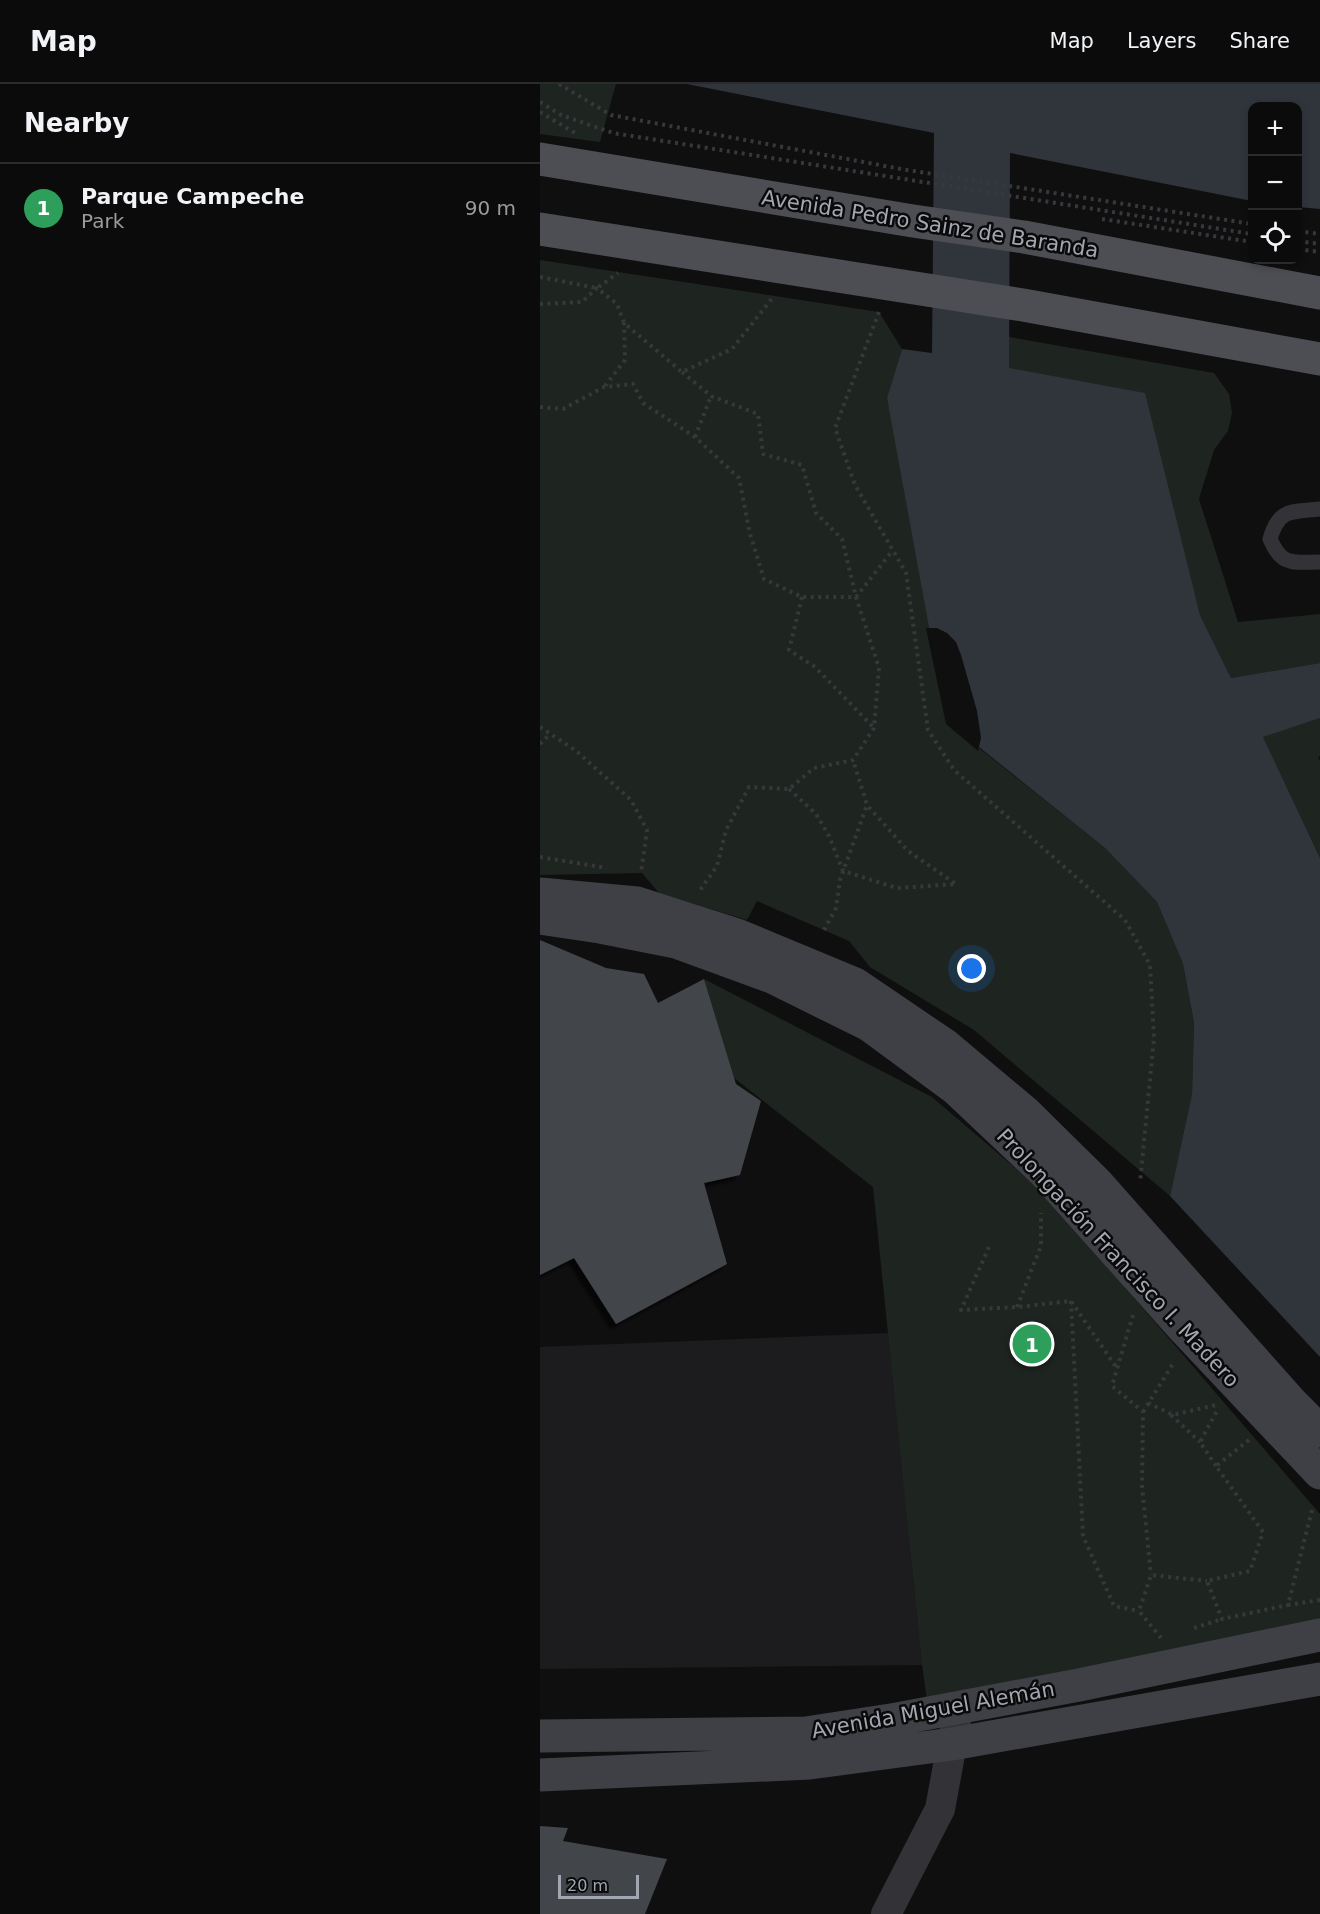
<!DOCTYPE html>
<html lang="en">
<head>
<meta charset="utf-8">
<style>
  body { margin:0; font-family:"DejaVu Sans",sans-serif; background:#19191a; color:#f1f3f6 }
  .controls { position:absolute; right:18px; top:18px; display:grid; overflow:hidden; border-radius:12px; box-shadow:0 3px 9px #0003 }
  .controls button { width:54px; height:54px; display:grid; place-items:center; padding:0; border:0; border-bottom:2px solid #2b2b2d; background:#0b0b0c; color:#f1f3f6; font:30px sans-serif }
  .scale { position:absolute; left:18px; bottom:15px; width:81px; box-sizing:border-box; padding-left:6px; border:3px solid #a2a6b0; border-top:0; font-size:16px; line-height:21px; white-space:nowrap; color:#a2a6b0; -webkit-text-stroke:4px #0a0a0b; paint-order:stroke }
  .you { position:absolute; left:432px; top:885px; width:21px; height:21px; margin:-15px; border:4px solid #fff; border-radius:50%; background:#1a73e8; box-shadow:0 0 0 9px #1a73e833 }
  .badge { display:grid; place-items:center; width:39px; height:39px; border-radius:50%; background:#db2777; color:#fff; font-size:20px; font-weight:700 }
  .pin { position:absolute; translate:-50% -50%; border:3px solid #fff; box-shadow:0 2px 6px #0006 }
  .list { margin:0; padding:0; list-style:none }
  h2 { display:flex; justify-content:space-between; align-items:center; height:78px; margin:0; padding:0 24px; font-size:26px }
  h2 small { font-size:20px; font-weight:400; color:#9a9b9d }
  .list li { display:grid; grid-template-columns:39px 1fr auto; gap:18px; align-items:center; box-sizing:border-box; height:90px; padding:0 24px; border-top:2px solid #2b2b2d }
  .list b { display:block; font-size:22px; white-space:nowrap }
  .list p { margin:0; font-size:20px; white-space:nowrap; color:#9a9b9d }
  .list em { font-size:20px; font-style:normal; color:#9a9b9d }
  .icon { flex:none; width:33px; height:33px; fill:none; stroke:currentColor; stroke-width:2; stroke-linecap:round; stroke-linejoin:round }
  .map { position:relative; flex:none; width:780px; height:1830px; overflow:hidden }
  header { display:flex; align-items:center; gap:36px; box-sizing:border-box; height:84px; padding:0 30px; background:#0b0b0c; border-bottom:2px solid #2b2b2d }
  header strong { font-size:28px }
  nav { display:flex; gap:33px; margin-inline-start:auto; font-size:21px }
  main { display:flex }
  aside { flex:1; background:#0b0b0c }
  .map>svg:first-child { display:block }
  .built { fill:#1c1b1d }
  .green { fill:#1e241f }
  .water { fill:#2f353b }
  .pier { fill:#0f0f10 }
  .building { fill:#434448; filter:url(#shadow) }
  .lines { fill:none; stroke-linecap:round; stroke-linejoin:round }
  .path { stroke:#37383c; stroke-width:4; stroke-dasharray:3 4.5; stroke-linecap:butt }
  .service { stroke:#333337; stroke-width:15 }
  .minor { stroke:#333337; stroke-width:30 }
  .secondary { stroke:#3f4045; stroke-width:33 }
  .primary { stroke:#4d4e53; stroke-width:33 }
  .labels { text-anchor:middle; stroke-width:5; stroke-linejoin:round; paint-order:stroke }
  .street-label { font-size:21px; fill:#a2a6b0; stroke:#0a0a0b }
</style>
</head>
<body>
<header>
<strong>Map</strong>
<nav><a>Map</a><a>Layers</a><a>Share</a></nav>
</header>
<main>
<aside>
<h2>Nearby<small></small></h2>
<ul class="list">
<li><span class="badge" style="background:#2e9e5b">1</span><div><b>Parque Campeche</b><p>Park</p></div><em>90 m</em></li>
</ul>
</aside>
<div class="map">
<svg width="780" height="1830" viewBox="0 0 780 1830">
  <defs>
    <filter id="shadow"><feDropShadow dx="-5.5" dy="5.5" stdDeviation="1.5" flood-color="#0009"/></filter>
  </defs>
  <rect width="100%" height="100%" fill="#0f0f10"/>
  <path class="built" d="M349 1249 382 1581 0 1585V1263Z"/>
  <path class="green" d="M0 0H76L60 58 0 50Z
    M0 176 339 228 362 265 347 315 439 664 565 764 617 818 643 880 654 939 652 1010 630 1112 434 946 330 883 309 857 217 817 207 836 119 809 102 789 0 791Z
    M469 253 674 289 689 310 692 329 688 347 674 366 659 415 698 538 780 530V579L691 594 660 531 624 391 469 284Z
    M780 634V672L778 673 780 677V774L722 652Z
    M164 895 392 1013 502 1107 780 1430V1548L388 1623 382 1581 333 1103 194 994Z"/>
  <path class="water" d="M147 0H780V125L758 123V22H712V117L470 69 469 284 605 309 660 531 691 594 780 579V634L723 653 780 774V1273L630 1112 652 1010 654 939 643 880 617 818 565 764 409 639 389 543 347 314 362 265 392 269 394 49Z"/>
  <path class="pier" d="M386 544H397L407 549 416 558 421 571 437 627 441 654 438 667 406 640Z"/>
  <path class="building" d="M0 856 66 884 104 890 118 919 164 895 196 1000 221 1017 200 1091 164 1099 187 1180 76 1240 34 1174 0 1191Z
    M0 1742 28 1744 23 1757 127 1775 105 1830H0Z"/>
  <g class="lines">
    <path class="path" d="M19 0 71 31 361 85 712 140
      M0 18 21 31 73 49 712 150
      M0 28 35 49
      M562 135 712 158
      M758 147 780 150
      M758 157 780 160
      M758 165 780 168
      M0 193 57 204 78 189
      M0 220 42 218 57 204 77 220 84 239 142 288 192 265 234 212
      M339 228 295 344 315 401 366 489 388 646 414 686 585 836 610 881 614 954 600 1099
      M142 288 171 312 218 330 223 370 262 381 276 429 302 455 316 513 339 584 334 644 313 676 274 684 249 705 209 703 186 746 177 782 158 809
      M65 302 85 276 84 239
      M0 323 23 325 64 303 93 300 103 319 155 353 199 394 210 450 224 495 262 513H316L353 466
      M155 353 171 312
      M262 513 249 566 275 583 334 644
      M0 643 35 666 91 716 107 746 101 789
      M0 660 10 650
      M249 705 276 730 289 752 303 787 357 804 416 800 368 767 327 721
      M0 773 67 784
      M284 846 296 824 300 796 327 721 313 676
      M449 1163 421 1226 477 1223 531 1217 576 1283
      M531 1217 543 1452 574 1522 599 1527
      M477 1223 501 1162V1129
      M593 1231 572 1302 603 1328 602 1402 611 1491
      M608 1319 631 1330H637L676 1321
      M603 1328 634 1278
      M631 1331 660 1358
      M709 1356 676 1382 723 1448 710 1487 667 1497 682 1535 748 1521
      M676 1382 660 1358 678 1325
      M772 1426 748 1521 780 1516
      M654 1544 682 1535
      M621 1554 599 1527 611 1491 667 1497"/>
    <path class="service" d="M780 425C751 428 739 424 730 455 742 483 753 478 780 478"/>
    <path class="minor" d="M346 1830 400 1725 416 1638"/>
    <path class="secondary" d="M0 810 97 819 197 851 315 900 405 961 486 1029 557 1099 751 1318 780 1347
      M0 834 60 843 136 858 232 893 329 941 416 1005 504 1088 644 1245 780 1389
      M0 1652 266 1649 357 1635 539 1601 780 1551
      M0 1691 270 1679 412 1660 780 1595"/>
    <path class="primary" d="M0 75 373 137 484 153 780 209
      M0 145 483 221 780 275"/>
  </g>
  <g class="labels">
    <g class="street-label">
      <text transform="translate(390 140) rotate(9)" y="7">Avenida Pedro Sainz de Baranda</text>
      <text transform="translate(578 1174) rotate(47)" y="7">Prolongación Francisco I. Madero</text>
      <text transform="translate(393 1626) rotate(-10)" y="7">Avenida Miguel Alemán</text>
    </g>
  </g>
</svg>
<div class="controls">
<button>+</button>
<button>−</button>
<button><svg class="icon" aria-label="locate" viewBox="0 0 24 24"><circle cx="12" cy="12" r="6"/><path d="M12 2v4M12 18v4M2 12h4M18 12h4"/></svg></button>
</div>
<div class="scale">20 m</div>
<div class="you"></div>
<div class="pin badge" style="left:492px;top:1260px;background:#2e9e5b">1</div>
</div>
</main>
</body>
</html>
